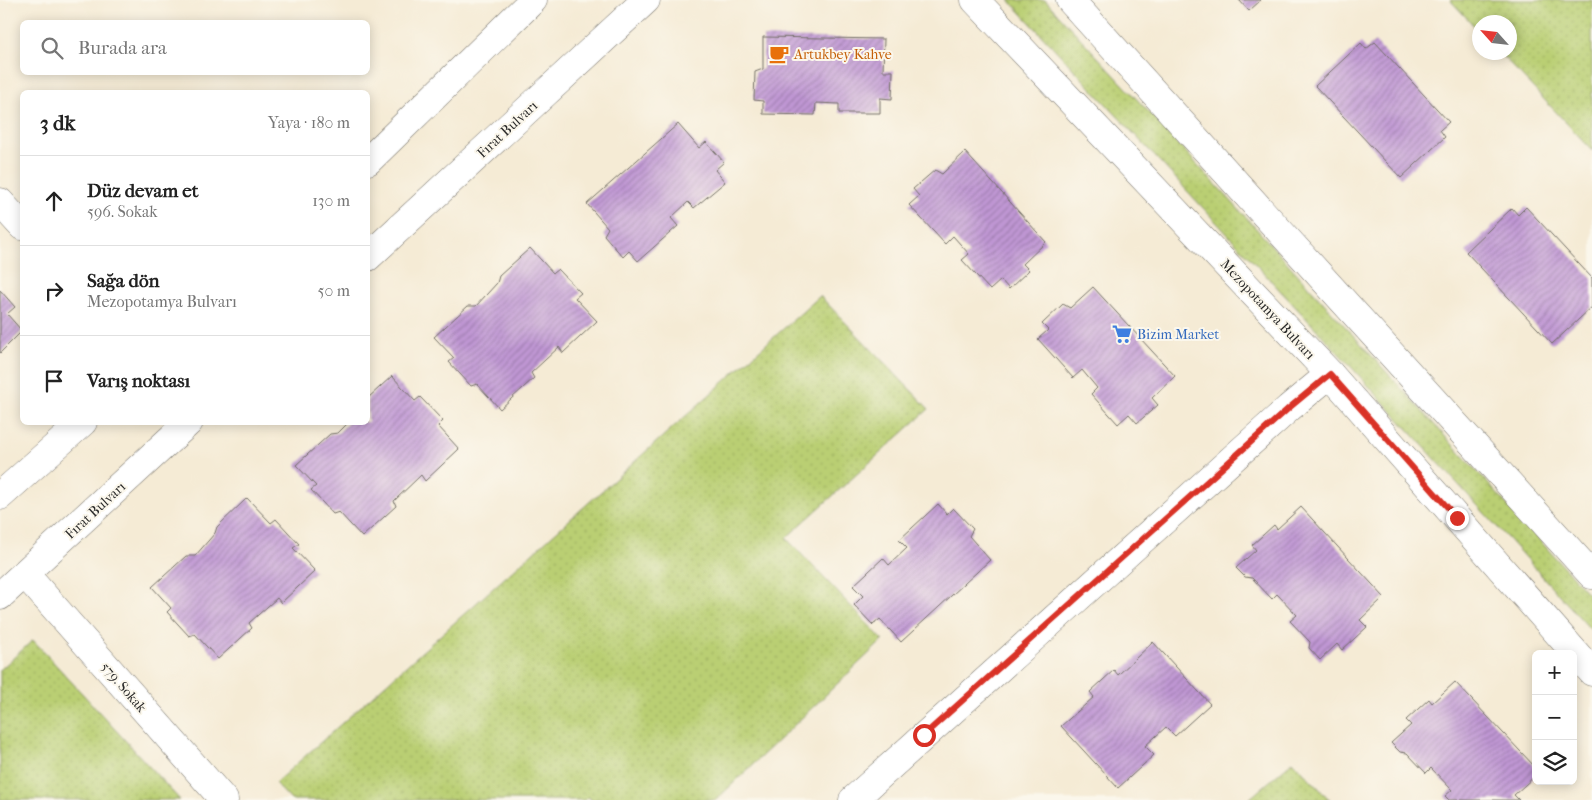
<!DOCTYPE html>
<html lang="tr">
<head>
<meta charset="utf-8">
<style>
  body { margin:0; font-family:"IM FELL French Canon",serif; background:#f2f2f2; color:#222 }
  .controls { position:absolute; right:15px; bottom:15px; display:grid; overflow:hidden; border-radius:8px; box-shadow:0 2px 12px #0003 }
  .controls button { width:45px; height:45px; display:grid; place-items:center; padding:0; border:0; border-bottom:1px solid #e0e0e0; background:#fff; color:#222; font:25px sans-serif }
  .compass { position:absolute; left:1472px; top:15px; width:45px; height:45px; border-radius:50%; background:#fff; box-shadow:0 2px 12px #0003; rotate:297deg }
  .stop { position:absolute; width:15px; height:15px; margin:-11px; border:4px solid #d93025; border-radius:50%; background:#fff }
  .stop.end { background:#d93025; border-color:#fff; box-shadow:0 1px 5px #0008 }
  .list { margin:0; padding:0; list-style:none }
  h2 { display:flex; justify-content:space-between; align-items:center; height:65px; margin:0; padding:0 20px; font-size:21px }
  h2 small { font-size:16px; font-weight:400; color:#767676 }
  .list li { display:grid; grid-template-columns:32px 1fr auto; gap:15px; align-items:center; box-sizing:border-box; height:90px; padding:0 20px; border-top:1px solid #e0e0e0 }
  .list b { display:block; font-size:19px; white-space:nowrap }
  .list p { margin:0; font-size:16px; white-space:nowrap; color:#767676 }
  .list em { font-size:16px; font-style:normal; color:#767676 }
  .icon { flex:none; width:28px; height:28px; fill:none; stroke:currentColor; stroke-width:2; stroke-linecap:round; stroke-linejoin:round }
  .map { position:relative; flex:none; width:1592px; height:800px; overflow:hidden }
  .search { position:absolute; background:#fff; box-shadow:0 2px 12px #0003; left:20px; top:20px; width:350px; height:55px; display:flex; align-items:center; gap:12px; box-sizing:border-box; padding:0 18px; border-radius:8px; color:#767676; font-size:19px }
  .panel { position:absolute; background:#fff; box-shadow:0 2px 12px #0003; left:20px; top:90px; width:350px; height:335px; border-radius:8px }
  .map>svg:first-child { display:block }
  .green { fill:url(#green-dots); stroke:#727d4f }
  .building { fill:url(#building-hatch) }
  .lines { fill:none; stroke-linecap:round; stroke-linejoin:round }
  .minor-casing { stroke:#726e66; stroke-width:29 }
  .primary-casing { stroke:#726e66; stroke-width:29 }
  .minor { stroke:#fff; stroke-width:28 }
  .primary { stroke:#fff; stroke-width:28 }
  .route { stroke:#d93025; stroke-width:6 }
  .labels { text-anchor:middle; stroke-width:4; stroke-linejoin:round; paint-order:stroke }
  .food-label { font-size:14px; fill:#c56008; stroke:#fbf7ec; text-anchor:start }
  .street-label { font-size:14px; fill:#2b2b2b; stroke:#fbf7ec }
  .shop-label { font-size:14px; fill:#366cbe; stroke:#fbf7ec; text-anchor:start }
</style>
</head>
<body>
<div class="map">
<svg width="1592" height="800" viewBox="0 0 1592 800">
  <defs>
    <pattern id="green-dots" width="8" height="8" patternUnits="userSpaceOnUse" patternTransform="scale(1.25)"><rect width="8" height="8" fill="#bacf73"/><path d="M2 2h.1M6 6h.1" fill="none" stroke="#a0b264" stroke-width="1.8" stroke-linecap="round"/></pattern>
    <pattern id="building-hatch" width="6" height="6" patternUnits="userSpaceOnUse" patternTransform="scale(1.25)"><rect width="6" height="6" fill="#c097d4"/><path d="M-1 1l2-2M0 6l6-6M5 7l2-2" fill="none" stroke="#9c7bac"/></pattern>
  </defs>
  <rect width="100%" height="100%" fill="#fbf7ec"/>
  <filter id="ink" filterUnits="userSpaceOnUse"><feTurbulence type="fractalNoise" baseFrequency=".02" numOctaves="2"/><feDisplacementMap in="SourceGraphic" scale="10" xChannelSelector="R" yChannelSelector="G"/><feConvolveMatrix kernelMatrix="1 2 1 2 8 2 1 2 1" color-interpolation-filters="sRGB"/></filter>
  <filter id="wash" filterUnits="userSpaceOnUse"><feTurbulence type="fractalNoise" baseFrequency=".0096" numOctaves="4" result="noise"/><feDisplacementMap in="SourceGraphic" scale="20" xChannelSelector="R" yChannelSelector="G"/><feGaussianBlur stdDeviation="1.12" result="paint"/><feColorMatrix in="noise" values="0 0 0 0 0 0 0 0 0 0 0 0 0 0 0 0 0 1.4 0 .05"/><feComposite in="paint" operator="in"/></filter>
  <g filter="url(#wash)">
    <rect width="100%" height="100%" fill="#f5ebd5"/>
    <path class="green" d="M1009 0H1045L1232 202 1592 598V631L1344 359Z
      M1450 0H1592V150L1500 53 1510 52V22H1480L1479 31Z
      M820 296 929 409 786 538 883 640 716 800H591L589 797 585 800H291L275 783Z
      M33 640 180 800H0V670Z
      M1293 761 1330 800H1248Z"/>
    <g id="blocks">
      <path class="building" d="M1239 0H1261L1249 11Z
        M763 37 884 39 883 71H893L892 99 880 98V113H839V104L816 103 815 115 763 114V101L754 100 755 72 763 69Z
        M1375 42 1449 122 1440 130 1445 137 1401 178 1315 86 1361 43 1366 49Z
        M678 124 699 148 706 142 724 162 715 170 725 182 694 208 688 202 671 218 678 226 638 261 629 251 623 257 604 235 608 228 587 204Z
        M965 152 1046 242 1023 264 1029 270 1009 289 1001 280 990 290 962 260 969 254 953 236 945 244 909 205 919 196 913 189 935 170 942 174Z
        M1526 207 1592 278V307L1552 344 1466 252 1512 208 1518 215Z
        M530 248 553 273 558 269 581 293 575 298 597 321 563 353 559 347 531 373 534 378 500 409 477 384 471 386 449 362 454 358 434 337 468 306H476L497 283 499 276Z
        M1093 287 1175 376 1152 398 1158 405 1137 423 1129 414 1118 424 1091 394 1097 388 1082 370 1073 378 1038 339 1048 330 1042 324 1063 304 1070 308Z
        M0 290 15 307 7 314 22 331 0 353Z
        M392 376 415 401 420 397 443 421 438 426 459 449 425 481 421 475 394 501 396 506 362 537 339 512 333 514 311 490 316 486 296 465 330 434 338 433 349 422H368V398Z
        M247 498 271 523 276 519 299 544 293 548 315 571 281 603 277 598 249 623 252 628 218 659 195 634 189 636 167 612 171 608 152 587 186 556H195L215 533 217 527Z
        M938 504 947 514 953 508 973 529 969 536 990 560 901 642 880 619 873 625 854 605 863 596 853 586 883 558 889 565 907 548 899 540Z
        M1301 507 1384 597 1360 620 1367 627 1342 650 1337 644 1320 660 1309 648 1310 642 1290 621 1297 615 1277 594 1272 599 1252 578 1245 577 1236 568 1256 550 1252 545 1274 525 1277 529Z
        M1153 642 1210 704 1175 736 1166 727 1145 746 1154 755 1118 788 1061 726 1094 697 1090 692 1114 670 1118 675Z
        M1455 682 1536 768V775L1514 795 1519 800H1449L1445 796 1452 790 1431 768 1426 773 1407 753 1400 752 1391 743 1411 725 1406 720 1429 699 1432 703Z"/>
    </g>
  </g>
  <g filter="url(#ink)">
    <use href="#blocks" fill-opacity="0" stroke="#726e66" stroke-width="1"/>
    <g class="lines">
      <defs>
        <path id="minor" d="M0 202 22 226
          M25 574 224 800
          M853 800 1289 408 1330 374"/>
        <path id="primary" d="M975 0 1330 374 1592 672
          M1070 0 1592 575
          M368 161 533 0
          M368 257 646 0
          M0 496 83 422
          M0 596 189 422"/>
      </defs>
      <use href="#minor" class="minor-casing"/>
      <use href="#primary" class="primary-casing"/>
      <use href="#minor" class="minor"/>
      <use href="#primary" class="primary"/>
    </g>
  </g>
  <g class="lines" filter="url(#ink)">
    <path class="route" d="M924 735 1289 408 1330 374 1457 518"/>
  </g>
  <defs>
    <symbol id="cafe-bare" viewBox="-9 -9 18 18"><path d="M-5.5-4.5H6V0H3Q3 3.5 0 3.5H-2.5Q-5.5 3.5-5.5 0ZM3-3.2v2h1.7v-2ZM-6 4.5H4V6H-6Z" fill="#e8710a" stroke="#fbf7ec" stroke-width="2.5" paint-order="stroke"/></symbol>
    <symbol id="supermarket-bare" viewBox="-9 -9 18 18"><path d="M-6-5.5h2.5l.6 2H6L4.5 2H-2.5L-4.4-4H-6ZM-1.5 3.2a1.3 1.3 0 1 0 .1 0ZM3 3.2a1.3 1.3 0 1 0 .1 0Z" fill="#3f7fe0" stroke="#fbf7ec" stroke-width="2.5" paint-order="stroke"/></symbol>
  </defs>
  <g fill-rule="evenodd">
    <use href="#cafe-bare" x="765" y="40" width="28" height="28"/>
    <use href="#supermarket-bare" x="1108" y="320" width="28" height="28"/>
  </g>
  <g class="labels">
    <g class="food-label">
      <text x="794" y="59">Artukbey Kahve</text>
    </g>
    <g class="street-label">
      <text transform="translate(507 129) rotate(-43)" y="5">Fırat Bulvarı</text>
      <text transform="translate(1268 309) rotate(47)" y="5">Mezopotamya Bulvarı</text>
      <text transform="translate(95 510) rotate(-43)" y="5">Fırat Bulvarı</text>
      <text transform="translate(124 687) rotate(49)" y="5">579. Sokak</text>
    </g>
    <g class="shop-label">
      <text x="1137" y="339">Bizim Market</text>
    </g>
  </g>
</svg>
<div class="controls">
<button>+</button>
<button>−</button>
<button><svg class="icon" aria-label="layers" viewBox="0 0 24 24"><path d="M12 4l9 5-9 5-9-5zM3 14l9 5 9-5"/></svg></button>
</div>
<svg class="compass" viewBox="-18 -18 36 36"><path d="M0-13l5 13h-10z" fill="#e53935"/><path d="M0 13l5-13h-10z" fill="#767676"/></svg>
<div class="stop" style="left:924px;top:735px"></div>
<div class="stop end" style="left:1457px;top:518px"></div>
<div class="search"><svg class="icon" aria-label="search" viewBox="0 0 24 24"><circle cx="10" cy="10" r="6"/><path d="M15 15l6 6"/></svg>Burada ara</div>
<section class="panel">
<h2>3 dk<small>Yaya · 180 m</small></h2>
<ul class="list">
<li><svg class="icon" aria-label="ahead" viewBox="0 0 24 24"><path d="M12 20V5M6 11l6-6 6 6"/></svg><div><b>Düz devam et</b><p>596. Sokak</p></div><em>130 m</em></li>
<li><svg class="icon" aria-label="right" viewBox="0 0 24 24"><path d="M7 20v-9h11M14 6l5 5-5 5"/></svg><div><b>Sağa dön</b><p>Mezopotamya Bulvarı</p></div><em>50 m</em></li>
<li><svg class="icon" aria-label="arrive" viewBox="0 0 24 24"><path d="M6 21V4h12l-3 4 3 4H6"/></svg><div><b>Varış noktası</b></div></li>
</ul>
</section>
</div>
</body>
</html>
